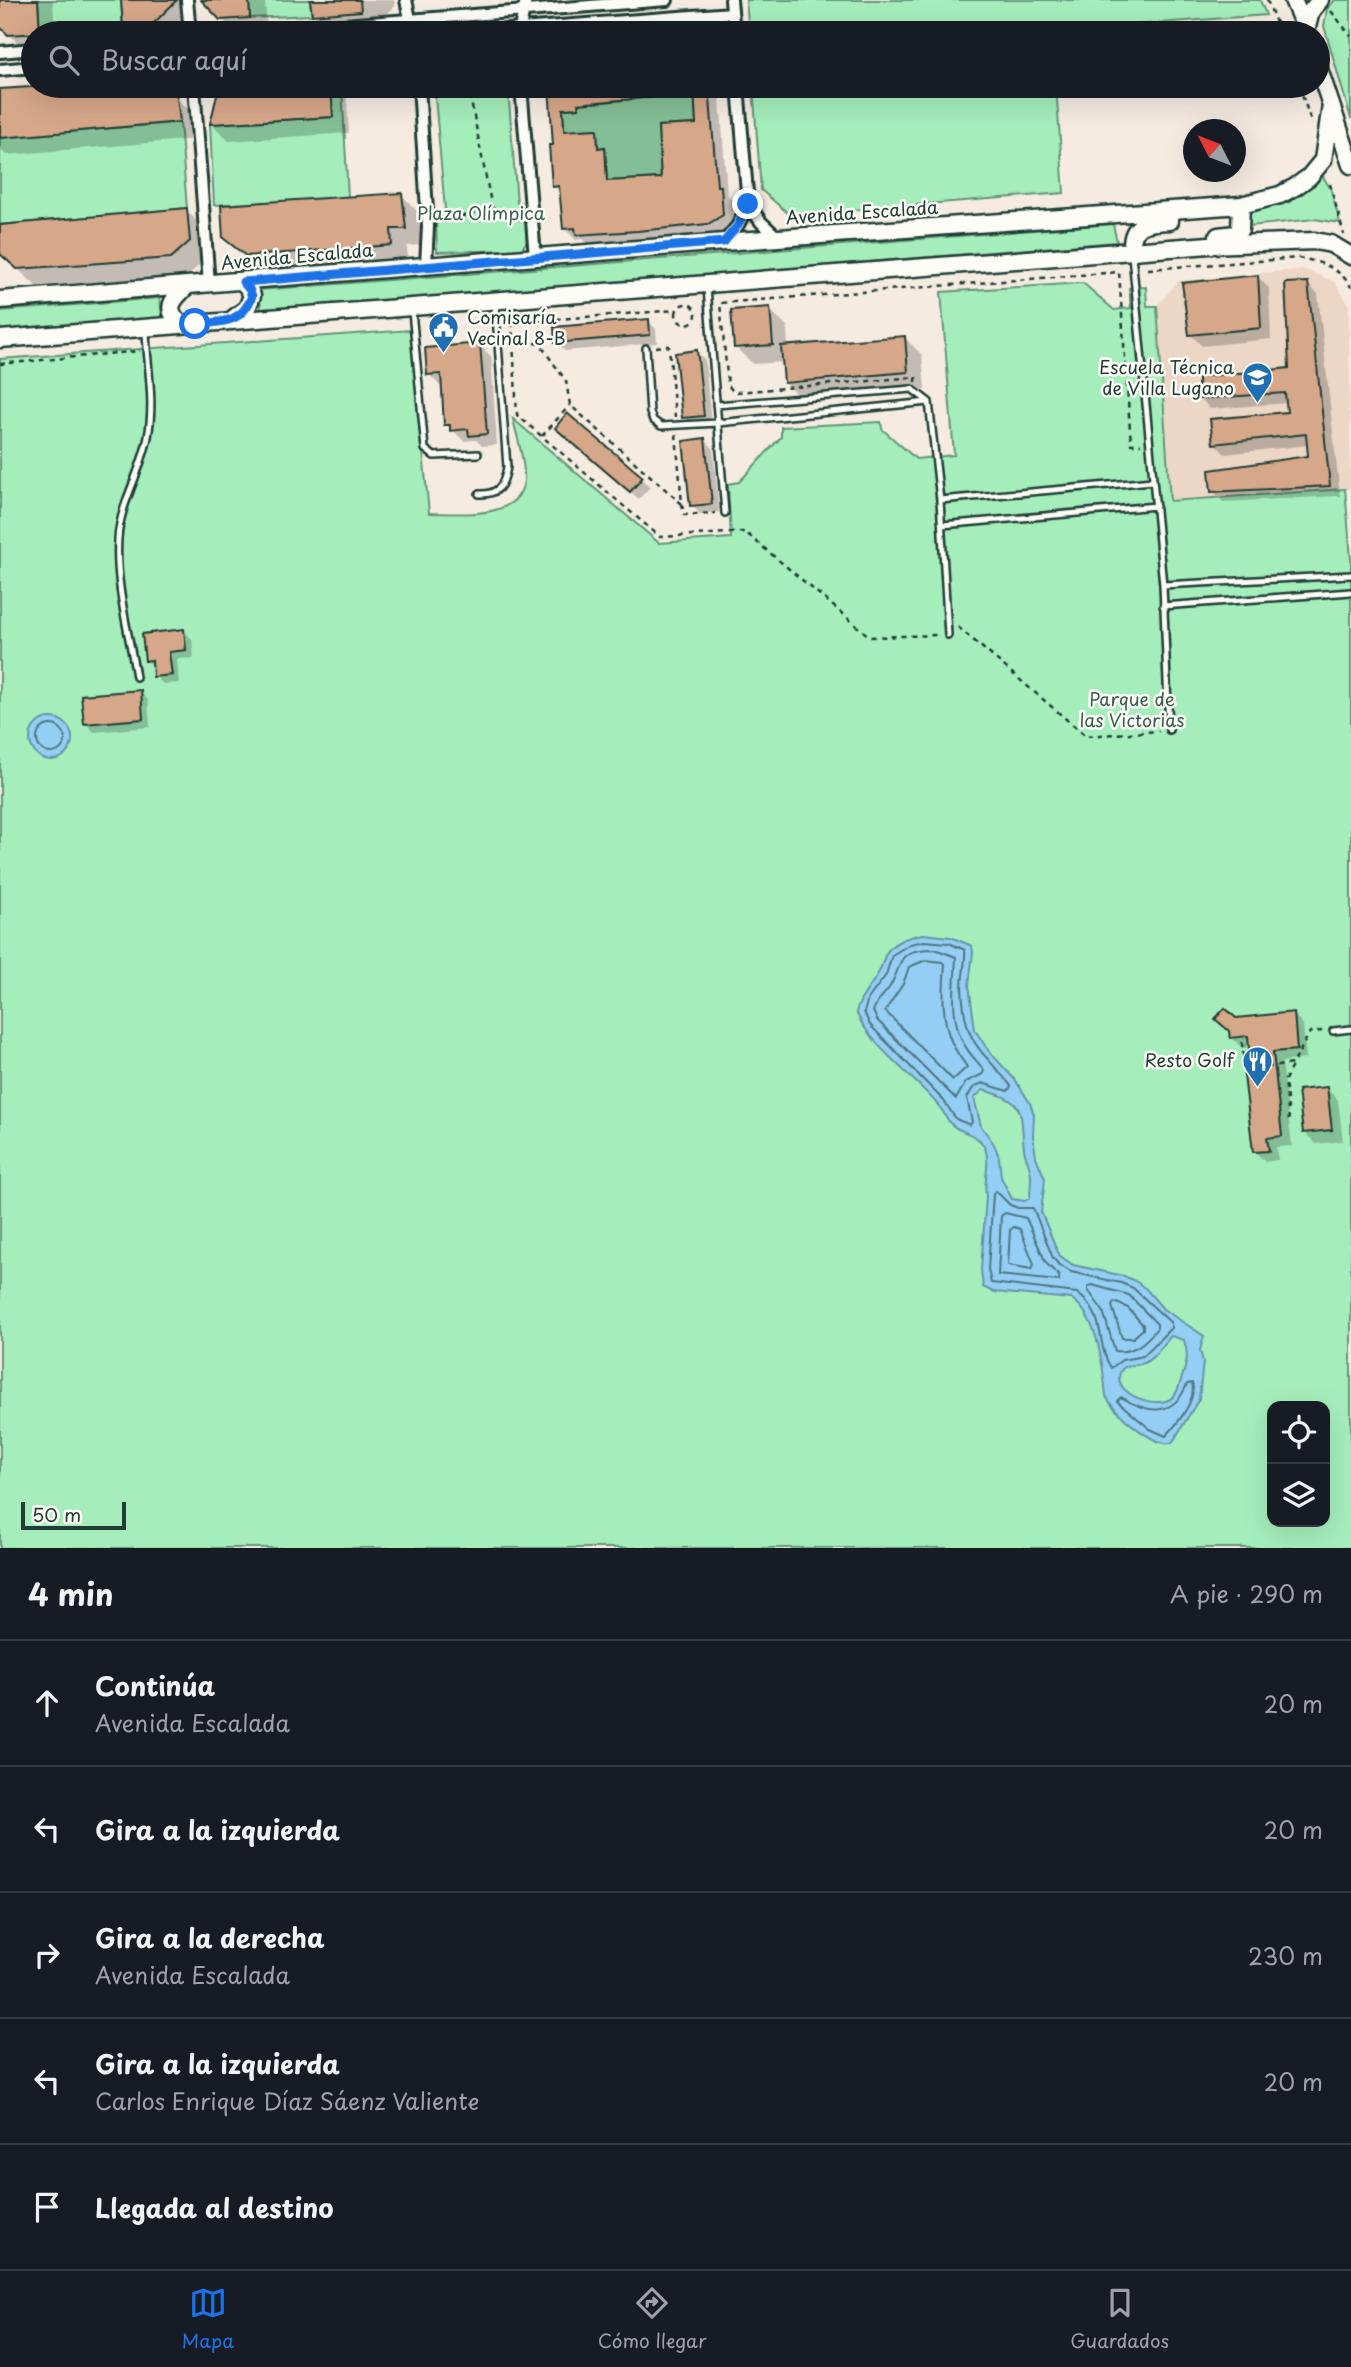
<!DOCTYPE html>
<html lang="es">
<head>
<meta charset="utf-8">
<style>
  body { margin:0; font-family:"Playpen Sans",sans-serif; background:#242831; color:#f1f3f6 }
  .controls { position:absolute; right:21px; bottom:21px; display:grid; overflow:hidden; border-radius:14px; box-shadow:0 7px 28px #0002 }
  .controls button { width:63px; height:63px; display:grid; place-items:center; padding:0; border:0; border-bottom:2px solid #363941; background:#171b24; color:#f1f3f6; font:35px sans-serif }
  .compass { position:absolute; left:1183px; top:119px; width:63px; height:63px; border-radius:50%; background:#171b24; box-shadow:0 7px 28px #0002; rotate:312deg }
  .scale { position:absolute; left:21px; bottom:18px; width:105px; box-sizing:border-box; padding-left:7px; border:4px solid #1f3d34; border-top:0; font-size:19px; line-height:24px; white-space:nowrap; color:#1f3d34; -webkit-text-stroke:5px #fdfcf7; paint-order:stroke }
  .stop { position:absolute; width:21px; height:21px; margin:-16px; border:5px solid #1a73e8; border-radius:50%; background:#fff }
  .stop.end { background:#1a73e8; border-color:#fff; box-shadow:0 2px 7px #0008 }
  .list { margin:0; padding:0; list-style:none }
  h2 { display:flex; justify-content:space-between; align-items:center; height:91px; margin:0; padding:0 28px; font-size:30px }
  h2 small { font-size:23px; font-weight:400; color:#9ea1a6 }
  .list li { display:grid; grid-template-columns:46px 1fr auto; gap:21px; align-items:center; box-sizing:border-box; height:126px; padding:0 28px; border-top:2px solid #363941 }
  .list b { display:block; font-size:26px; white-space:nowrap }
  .list p { margin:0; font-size:23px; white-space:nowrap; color:#9ea1a6 }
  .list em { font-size:23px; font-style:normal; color:#9ea1a6 }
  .icon { flex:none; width:38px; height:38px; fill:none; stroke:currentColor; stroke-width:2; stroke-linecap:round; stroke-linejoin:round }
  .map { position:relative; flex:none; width:1351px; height:1548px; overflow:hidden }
  .search { position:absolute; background:#171b24; box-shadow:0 7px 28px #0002; left:21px; right:21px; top:21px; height:77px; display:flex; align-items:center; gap:18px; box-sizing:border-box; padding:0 24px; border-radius:38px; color:#9ea1a6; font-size:26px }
  .sheet { height:721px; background:#171b24 }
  nav { display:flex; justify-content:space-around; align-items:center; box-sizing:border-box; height:98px; border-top:2px solid #363941; background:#171b24; font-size:19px; color:#9ea1a6 }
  nav a { display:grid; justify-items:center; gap:4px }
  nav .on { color:#1a73e8 }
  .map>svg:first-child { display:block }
  .built { fill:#ecd7c7 }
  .green { fill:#a5eebc; stroke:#629678; stroke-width:2; fill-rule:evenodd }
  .water { fill:#95cef4; stroke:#6694a7; stroke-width:2; fill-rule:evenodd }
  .shadow { fill:#0003 }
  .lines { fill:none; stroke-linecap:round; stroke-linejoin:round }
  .shore { stroke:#4e7781; stroke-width:2 }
  .building { fill:#d7a789; stroke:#1f3d34; stroke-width:2 }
  .lane-casing { stroke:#1f3d34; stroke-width:10 }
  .street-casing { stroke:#1f3d34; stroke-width:16 }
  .secondary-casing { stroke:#1f3d34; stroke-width:21 }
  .path { stroke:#1f3d34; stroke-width:2.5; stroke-dasharray:5 5; stroke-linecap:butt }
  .lane { stroke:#fdfcf7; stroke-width:5 }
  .street { stroke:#fdfcf7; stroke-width:10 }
  .secondary { stroke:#fdfcf7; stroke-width:16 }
  .route { stroke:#1a73e8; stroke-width:9 }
  .labels { text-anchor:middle; stroke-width:5; stroke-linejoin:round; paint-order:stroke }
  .street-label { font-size:18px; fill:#1f3d34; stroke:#fdfcf7 }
  .park-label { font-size:18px; fill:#3a604f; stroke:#fdfcf7 }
  .poi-label { font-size:18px; fill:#1f3d34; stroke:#fdfcf7; text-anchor:end }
</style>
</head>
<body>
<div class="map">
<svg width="1351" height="1548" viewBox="0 0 1351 1548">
  <rect width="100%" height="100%" fill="#f5ebe1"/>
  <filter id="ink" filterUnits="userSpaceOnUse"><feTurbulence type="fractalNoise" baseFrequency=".0143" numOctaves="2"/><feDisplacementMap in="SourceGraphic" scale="14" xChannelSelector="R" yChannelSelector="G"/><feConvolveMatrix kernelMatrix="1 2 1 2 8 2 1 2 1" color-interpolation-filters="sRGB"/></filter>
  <g filter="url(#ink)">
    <path class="built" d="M1304 269 1335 282 1349 305 1351 489 1170 501 1157 306 1178 281Z"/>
    <path class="green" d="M38 0H121L123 27 40 33Z
      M249 0H310L312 15 250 18Z
      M746 0H1260L1266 15 1052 31V33H749Z
      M1335 0H1351V119L1324 26 1327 9Z
      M331 86H342L348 198 214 205 210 124 333 117Z
      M434 86H510L508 88 517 203 525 208 527 241 521 250 437 252 436 218 445 209Z
      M578 86H592L594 103 671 95 670 86H694L696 124 658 126 661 178 607 181 605 148H598L597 129 578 130V145L565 146 563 109 579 108Z
      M753 86H1056L1064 193 790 215 761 190Z
      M180 122 187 208 0 225V138Z
      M1322 175 1331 190 1340 223 1314 219 1250 226 1247 208 1290 202Z
      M1113 224 1117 242 261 311 259 290Z
      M1083 283 1114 310 1131 308 1129 288 1146 287 1147 306H1157L1170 501 1345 489 1351 559V1548H0V359L411 330 429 513C460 513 528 522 524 472 523 455 517 436 513 419L659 543 731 538 728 484 739 482 781 437V427L881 422 882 429 916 459 954 455 941 292ZM1272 1406H1325V1522H1272Z
      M160 298 162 318 0 331V311Z"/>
    <path class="water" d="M30 739a21 21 0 1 1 42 0a21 21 0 1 1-42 0Z
      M923 934 951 937 972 946 973 952 969 985 975 1030 988 1050 1016 1081 1030 1103 1034 1115 1033 1136 1036 1157 1045 1179 1041 1212 1059 1255 1073 1265 1124 1276 1137 1282 1146 1289 1163 1309 1204 1336 1200 1350 1203 1362 1199 1399 1172 1443C1154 1447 1114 1413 1106 1396 1103 1366 1098 1317 1072 1299L993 1292 983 1287 981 1270 986 1196C983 1181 991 1163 985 1148 979 1133 960 1134 950 1123 946 1118 943 1110 938 1105 913 1075 871 1047 856 1012 860 997 869 989 876 977 881 970 882 963 885 956 891 941 909 937 923 934ZM983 1090C1027 1101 1020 1111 1024 1149 1025 1158 1031 1167 1031 1176 1031 1183 1030 1191 1030 1198L1025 1201 1012 1199 1001 1177 999 1157 994 1144 981 1126 974 1098ZM1171 1336 1184 1340C1189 1354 1187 1363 1182 1377 1180 1383 1178 1392 1173 1397 1159 1411 1112 1394 1120 1373 1123 1363 1136 1366 1144 1363 1155 1358 1163 1345 1171 1336Z"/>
    <path class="shadow" d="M0 0H53L55 33H33V51L27 52 0 25Z
      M123 0H189L190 21 178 33H132L125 26Z
      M203 0H265L267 33H236Z
      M312 0H394L395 6 377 24 378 27 330 32 313 14Z
      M71 86H163L194 115 196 139 6 155 0 149V94L3 90Z
      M229 86H346L349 133 229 141 212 124 218 96Z
      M551 86H719L727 194 732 199 734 226 720 235 589 246 582 239 576 240 564 228 562 194 554 186 555 146Z
      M401 194 418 212 422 245 407 246 408 262 264 273 225 238Z
      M186 210 203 227 206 258 189 275 36 286 0 252V226Z
      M1257 277 1269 288 1271 339 1202 346 1191 335Z
      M1307 283 1318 294 1340 496 1223 502 1213 491 1310 458 1309 445 1225 454 1214 443 1289 413 1288 403 1210 409 1200 398 1291 370Z
      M769 309 787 326 788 347 905 338 922 355 925 389 803 400 785 383 784 362 753 364 735 347Z
      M648 321 656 329 657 343 565 351 557 343Z
      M479 345 491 356 497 445 482 446 476 440 464 441 446 424 443 386H440L429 374Z
      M696 352 705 360 711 424 692 426 684 417Z
      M565 436 641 478 650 487 639 499Z
      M705 440 713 448 719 512 700 514 692 505Z
      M184 631 192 639 194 658 177 659 179 683 163 684 155 676 154 667 147 660Z
      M140 692 148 700 150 727 94 732 85 723Z
      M1293 1014 1303 1024 1306 1059 1282 1062 1292 1146 1276 1147 1278 1160 1265 1162 1255 1152 1250 1047 1242 1048 1231 1037 1236 1019Z
      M1327 1089 1338 1100 1343 1141 1316 1144 1305 1133Z"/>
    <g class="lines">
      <path class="shore" d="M37 739a14 14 0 1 1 28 0a14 14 0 1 1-28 0Z
        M924 941 949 943 965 950C966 963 962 975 962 988 965 1046 978 1045 1011 1086L1008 1091 982 1083 973 1088 967 1098 972 1122 970 1125 956 1119 944 1101 870 1025 864 1012 868 999 886 975 892 955 910 944Z
        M935 949 956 957C955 985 949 1018 964 1044 969 1054 978 1062 984 1070L983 1074 966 1082 956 1099 877 1020 873 1011C876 1002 883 996 889 988 905 962 894 949 935 949Z
        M926 960 942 962 945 964C943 989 941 1019 952 1043 956 1052 962 1059 967 1067L953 1080 885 1011 903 984 909 967Z
        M996 1191 1010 1205 1018 1208H1033L1053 1258 1059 1265 1071 1272 1121 1283 1133 1288 1171 1323V1328L1143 1356 1122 1360 1111 1368C1095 1343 1108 1316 1077 1293L991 1283 988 1269 993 1194Z
        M1005 1213 1026 1218 1046 1263 1059 1276V1281L998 1275 1001 1216Z
        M1014 1227 1020 1229 1034 1264 1032 1269 1008 1265 1010 1230Z
        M1092 1285 1129 1295 1157 1324V1328C1145 1343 1134 1353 1115 1351L1103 1311 1088 1290V1286Z
        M1114 1302 1128 1308 1143 1325V1329L1133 1338H1122L1112 1306Z
        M1192 1383C1197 1400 1178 1423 1166 1436L1150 1429 1117 1401 1121 1397C1148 1414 1174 1417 1187 1384Z"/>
    </g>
    <path class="building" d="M0 0H38L40 33 8 35 0 27Z
      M121 0H177L152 25 123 27Z
      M201 0H249L250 18 220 20Z
      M310 0H360L361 11 312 15Z
      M46 86H166L177 96 180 122 0 138V89Z
      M226 86H331L333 117 210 124 217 95Z
      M549 86H686V94L578 104 579 108 563 109 564 131 597 129 598 148 605 147 607 181 661 178 658 126 696 124 694 86H709L717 186H721L723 215 708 224 638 231 576 235 575 228 563 229 559 186 552 187 549 145H553Z
      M402 193 406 229H391L392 245 246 256 223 238 221 205Z
      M187 208 190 241 171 258 17 269 0 254V225Z
      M1258 275 1261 328 1189 335 1182 283Z
      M1308 282 1330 486 1211 492 1209 470 1308 456 1306 434 1213 444 1210 419 1287 412 1285 393 1198 399V377L1289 368 1285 283Z
      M770 307 773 345 734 348 731 310Z
      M649 319 650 335 555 343 554 327Z
      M905 336 908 372 784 383 781 346Z
      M480 343 487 434 469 436 468 429 450 431V425H444L441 374 427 375 425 348Z
      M697 350 704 416 682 418 675 353Z
      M567 413 643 477 630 492 555 428Z
      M705 438 712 504 690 506 683 441Z
      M184 629 186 650 169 652 172 675 153 677 152 660 145 661 142 634Z
      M141 690 143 719 84 724 81 695Z
      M1225 1008 1236 1018 1294 1012 1297 1050 1273 1052 1282 1136 1267 1138 1269 1151 1253 1152 1244 1075 1251 1074 1248 1036 1230 1038 1229 1031 1215 1019Z
      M1327 1087 1332 1130 1303 1133 1298 1090Z"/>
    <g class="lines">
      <defs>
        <path id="lane" d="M1132 255 1163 585 1169 730
          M707 288 725 513
          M412 311 425 449 434 456 478 454
          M646 348 650 413 653 420 661 426 718 423 929 402 940 500 1153 481
          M716 405 912 389 929 402
          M479 494C499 495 504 485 507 467L495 302
          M940 500 948 635
          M942 525 1156 506
          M1163 585 1351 575
          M1163 606 1351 592
          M136 677C129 633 115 585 118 539 120 503 141 473 148 437 155 400 147 367 146 331
          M1333 1031 1351 1029"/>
        <path id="street" d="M187 0 190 33
          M406 0 413 33
          M731 0 734 33
          M240 33 667 0
          M466 33 732 13
          M519 33 526 0
          M0 52 33 49
          M0 70 33 67
          M194 86 209 284
          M419 86 428 226 426 265
          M521 86 535 257
          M738 86 748 204 761 222 778 238
          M724 242 738 225 748 204"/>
        <path id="secondary" d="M1293 0 1307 33
          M1306 31 1311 11 1320 0
          M1318 66 1351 165
          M1218 236 1236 234 1240 229 1241 205
          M1132 252C1130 223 1145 222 1170 221
          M0 300 724 242 1241 205 1280 195 1295 187 1309 177 1323 160 1331 105
          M230 321 247 308 252 296 249 289 243 282
          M182 325C163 309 172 300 187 286
          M0 339 1209 245 1315 241 1331 244 1351 256"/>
      </defs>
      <use href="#lane" class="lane-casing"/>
      <use href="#street" class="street-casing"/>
      <use href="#secondary" class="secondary-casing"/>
      <path class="path" d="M1267 0 1280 33
        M1331 11 1351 36
        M468 86 492 208
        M1299 86 1312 124
        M1330 184 1344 235
        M441 222 492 208 521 220
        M1148 269 1299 258C1321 262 1339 267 1351 287
        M676 314a10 10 0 1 1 20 0a10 10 0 1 1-20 0Z
        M512 322 517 415 660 537 745 532 870 637 939 635
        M506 323 677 310
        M514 344 537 343 542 347 566 381 570 405 682 504 676 434
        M656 347 669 346 675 417
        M0 364 140 351
        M916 382V377L737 392 732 390 728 385 720 303 1119 272 1131 444H1141
        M542 436 570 405
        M682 504 684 515 715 513
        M958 627 1086 736 1159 731
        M1242 1042 1245 1070 1293 1064 1310 1032 1323 1031
        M1289 1120 1285 1080 1293 1064"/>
      <use href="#lane" class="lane"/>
      <use href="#street" class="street"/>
      <use href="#secondary" class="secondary"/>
    </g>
  </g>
  <g class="lines" filter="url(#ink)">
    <path class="route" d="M195 324C221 322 242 324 252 296L249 289 243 282 724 242 738 225 748 204"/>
  </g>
  <defs>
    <symbol id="civic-pin" viewBox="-11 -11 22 30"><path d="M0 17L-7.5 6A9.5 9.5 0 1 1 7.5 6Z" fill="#1f6fb2" stroke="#fdfcf7"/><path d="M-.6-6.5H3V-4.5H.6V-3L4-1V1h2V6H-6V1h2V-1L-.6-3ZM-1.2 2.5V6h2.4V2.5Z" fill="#fff"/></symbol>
    <symbol id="school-pin" viewBox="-11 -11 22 30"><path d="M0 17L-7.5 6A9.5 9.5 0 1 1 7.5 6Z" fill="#1f6fb2" stroke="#fdfcf7"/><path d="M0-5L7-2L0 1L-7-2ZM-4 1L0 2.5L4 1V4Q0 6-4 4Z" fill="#fff"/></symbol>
    <symbol id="restaurant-pin" viewBox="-11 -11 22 30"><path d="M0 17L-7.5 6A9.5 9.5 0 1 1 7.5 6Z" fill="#1f6fb2" stroke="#fdfcf7"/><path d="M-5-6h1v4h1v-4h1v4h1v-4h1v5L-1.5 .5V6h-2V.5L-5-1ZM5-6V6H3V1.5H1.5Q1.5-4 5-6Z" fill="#fff"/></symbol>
  </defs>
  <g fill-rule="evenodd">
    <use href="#civic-pin" x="426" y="310" width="35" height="47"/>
    <use href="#school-pin" x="1240" y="360" width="35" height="47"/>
    <use href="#restaurant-pin" x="1240" y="1044" width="35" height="47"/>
  </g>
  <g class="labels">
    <g class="street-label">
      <text transform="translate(862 213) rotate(-4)" y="6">Avenida Escalada</text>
      <text transform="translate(297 257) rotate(-5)" y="6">Avenida Escalada</text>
    </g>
    <g class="park-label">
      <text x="481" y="220">Plaza Olímpica</text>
      <text x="1132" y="706">Parque de<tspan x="1132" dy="21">las Victorias</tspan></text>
    </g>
    <g class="poi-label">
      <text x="467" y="324" text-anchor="start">Comisaría<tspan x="467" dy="21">Vecinal 8-B</tspan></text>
      <text x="1234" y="374">Escuela Técnica<tspan x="1234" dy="21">de Villa Lugano</tspan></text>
      <text x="1234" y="1067">Resto Golf</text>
    </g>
  </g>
</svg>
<div class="controls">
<button><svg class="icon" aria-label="locate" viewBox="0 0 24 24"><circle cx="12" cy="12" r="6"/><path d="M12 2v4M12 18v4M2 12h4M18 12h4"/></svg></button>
<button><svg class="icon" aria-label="layers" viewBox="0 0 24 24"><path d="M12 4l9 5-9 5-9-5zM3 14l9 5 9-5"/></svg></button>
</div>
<svg class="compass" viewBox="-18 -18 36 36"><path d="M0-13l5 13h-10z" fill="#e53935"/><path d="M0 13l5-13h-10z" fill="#9ea1a6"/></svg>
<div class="scale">50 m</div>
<div class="stop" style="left:195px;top:324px"></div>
<div class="stop end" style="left:748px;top:204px"></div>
<div class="search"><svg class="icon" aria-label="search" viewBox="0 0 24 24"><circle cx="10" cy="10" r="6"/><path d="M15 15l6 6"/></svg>Buscar aquí</div>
</div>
<section class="sheet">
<h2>4 min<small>A pie · 290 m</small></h2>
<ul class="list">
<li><svg class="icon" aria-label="ahead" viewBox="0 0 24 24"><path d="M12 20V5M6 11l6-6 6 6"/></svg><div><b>Continúa</b><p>Avenida Escalada</p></div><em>20 m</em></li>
<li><svg class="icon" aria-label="left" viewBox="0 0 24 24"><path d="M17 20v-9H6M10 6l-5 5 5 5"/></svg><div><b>Gira a la izquierda</b></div><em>20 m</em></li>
<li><svg class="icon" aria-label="right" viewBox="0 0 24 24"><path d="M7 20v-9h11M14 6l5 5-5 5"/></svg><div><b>Gira a la derecha</b><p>Avenida Escalada</p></div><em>230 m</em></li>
<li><svg class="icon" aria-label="left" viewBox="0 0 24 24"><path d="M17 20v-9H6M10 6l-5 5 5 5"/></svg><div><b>Gira a la izquierda</b><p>Carlos Enrique Díaz Sáenz Valiente</p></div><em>20 m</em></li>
<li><svg class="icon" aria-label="arrive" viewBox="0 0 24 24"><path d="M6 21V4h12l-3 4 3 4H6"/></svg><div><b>Llegada al destino</b></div></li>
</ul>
</section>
<nav>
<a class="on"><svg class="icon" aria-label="map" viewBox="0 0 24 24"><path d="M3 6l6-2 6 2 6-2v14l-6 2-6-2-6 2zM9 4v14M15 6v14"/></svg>Mapa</a>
<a><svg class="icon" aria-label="directions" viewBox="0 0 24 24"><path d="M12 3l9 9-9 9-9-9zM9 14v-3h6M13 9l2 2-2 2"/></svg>Cómo llegar</a>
<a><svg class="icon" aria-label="saved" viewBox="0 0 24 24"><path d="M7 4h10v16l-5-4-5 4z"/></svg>Guardados</a>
</nav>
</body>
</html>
